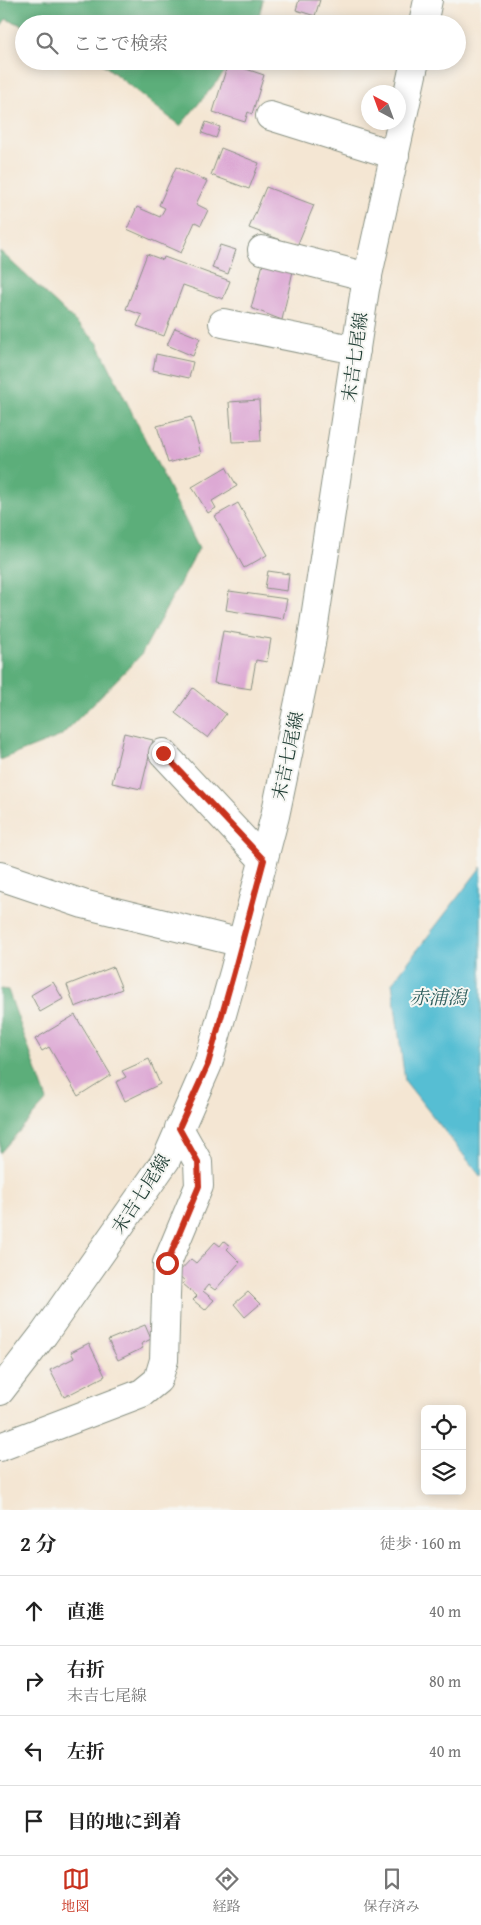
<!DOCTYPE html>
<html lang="ja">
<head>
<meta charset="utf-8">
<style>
  body { margin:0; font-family:"Gentium Book Plus","Noto Serif JP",serif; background:#f6f6f6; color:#222 }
  .controls { position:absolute; right:15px; bottom:15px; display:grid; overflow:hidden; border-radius:8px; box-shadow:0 2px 12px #0003 }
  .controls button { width:45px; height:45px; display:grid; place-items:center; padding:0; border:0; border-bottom:1px solid #e0e0e0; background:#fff; color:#222; font:25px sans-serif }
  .compass { position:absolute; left:361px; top:85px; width:45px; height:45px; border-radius:50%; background:#fff; box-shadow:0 2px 12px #0003; rotate:319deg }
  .stop { position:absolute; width:15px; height:15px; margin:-11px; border:4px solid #c8321e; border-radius:50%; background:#fff }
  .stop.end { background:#c8321e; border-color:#fff; box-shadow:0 1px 5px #0008 }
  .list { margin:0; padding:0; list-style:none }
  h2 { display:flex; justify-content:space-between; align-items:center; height:65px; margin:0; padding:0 20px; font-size:21px }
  h2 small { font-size:16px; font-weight:400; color:#767676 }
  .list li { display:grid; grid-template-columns:32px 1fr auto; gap:15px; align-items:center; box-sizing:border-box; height:70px; padding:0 20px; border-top:1px solid #e0e0e0 }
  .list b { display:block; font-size:19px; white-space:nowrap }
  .list p { margin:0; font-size:16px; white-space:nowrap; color:#767676 }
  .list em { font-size:16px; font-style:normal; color:#767676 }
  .icon { flex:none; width:28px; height:28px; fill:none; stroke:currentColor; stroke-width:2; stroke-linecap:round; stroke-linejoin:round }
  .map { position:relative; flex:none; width:481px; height:1510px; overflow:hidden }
  .search { position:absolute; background:#fff; box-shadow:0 2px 12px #0003; left:15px; right:15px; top:15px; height:55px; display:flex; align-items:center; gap:12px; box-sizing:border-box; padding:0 18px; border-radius:28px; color:#767676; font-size:19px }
  .sheet { height:345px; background:#fff }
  nav { display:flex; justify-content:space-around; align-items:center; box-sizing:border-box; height:70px; border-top:1px solid #e0e0e0; background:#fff; font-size:14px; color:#767676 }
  nav a { display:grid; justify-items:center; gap:2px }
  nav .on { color:#c8321e }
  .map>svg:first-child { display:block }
  .forest { fill:#5cae7a; stroke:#3e7657 }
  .water { fill:#56bed3; stroke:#3a7e84 }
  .building { fill:#dda9d4 }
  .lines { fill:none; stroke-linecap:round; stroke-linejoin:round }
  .minor-casing { stroke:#8a9284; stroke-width:30 }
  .major-casing { stroke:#8a9284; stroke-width:30 }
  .minor { stroke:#fff; stroke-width:28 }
  .major { stroke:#fff; stroke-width:28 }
  .route { stroke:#c8321e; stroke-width:6 }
  .labels { text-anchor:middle; stroke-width:4; stroke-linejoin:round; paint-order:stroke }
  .street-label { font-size:18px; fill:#1f3d34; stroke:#f6f6f2 }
  .water-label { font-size:19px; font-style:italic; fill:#2d5d5c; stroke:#f6f6f2 }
</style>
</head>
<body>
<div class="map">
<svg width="481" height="1510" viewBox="0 0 481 1510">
  <rect width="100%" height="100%" fill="#f6f6f2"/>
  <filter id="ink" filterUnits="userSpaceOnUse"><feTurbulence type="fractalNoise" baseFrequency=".02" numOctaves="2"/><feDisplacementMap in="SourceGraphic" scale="10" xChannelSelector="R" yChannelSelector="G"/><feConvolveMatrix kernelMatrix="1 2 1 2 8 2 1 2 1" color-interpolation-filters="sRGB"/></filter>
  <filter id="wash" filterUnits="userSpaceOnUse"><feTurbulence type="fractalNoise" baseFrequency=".0096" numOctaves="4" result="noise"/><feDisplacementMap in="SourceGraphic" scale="20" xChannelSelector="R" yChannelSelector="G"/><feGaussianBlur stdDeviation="1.12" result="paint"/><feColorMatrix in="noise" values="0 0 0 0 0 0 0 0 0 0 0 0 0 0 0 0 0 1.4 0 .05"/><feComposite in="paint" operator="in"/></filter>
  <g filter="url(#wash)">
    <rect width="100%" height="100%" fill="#f4e6d3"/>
    <path class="forest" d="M0 0H263L257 24H24V26L6 19 0 27Z
      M99 61H234L180 126Z
      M0 251 97 342 199 548 141 655 61 736 0 760Z
      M0 989 8 990 47 1100 0 1153Z"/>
    <path class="water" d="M481 867V1177L405 1081 392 983Z"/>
    <g id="blocks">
      <path class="building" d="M299 0H320L315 16 296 10Z
        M228 63 264 75 252 114 248 112 245 122 213 112Z
        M206 122 220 127 216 138 202 133Z
        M221 148 259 163 249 189 211 175Z
        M176 167 207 181 196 204 208 210 201 225 195 222 181 253 127 229 137 207 160 217 165 208 159 205Z
        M266 187 314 205 297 246 249 228Z
        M220 245 236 250 228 274 212 268Z
        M147 254 163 260 164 257 230 281 223 299 183 285 164 336 137 326 142 315 126 309Z
        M263 264 293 271 282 320 251 308Z
        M175 328 200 338 193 356 167 345Z
        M156 354 193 362 189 378 153 370Z
        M259 400 261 441 232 442 229 402Z
        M191 417 201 454 168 463 157 426Z
        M226 467 237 486 212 501 216 508 208 513 192 487Z
        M238 503 267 555 244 568 215 516Z
        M268 571 289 574 287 591 265 588Z
        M229 591 287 599 283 619 226 610Z
        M223 631 271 639 267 662 256 660 251 689 214 683Z
        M193 688 226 714 208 738 175 713Z
        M124 733 153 740 141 789 112 783Z
        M113 967 122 989 75 1007 67 985Z
        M53 982 63 999 40 1012 31 995Z
        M75 1015 111 1075 78 1096 49 1047 42 1051 35 1039Z
        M149 1059 160 1084 125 1101 116 1082 126 1077 122 1071Z
        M224 1241 230 1246 227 1249 240 1262 215 1290 208 1285 203 1291 214 1300 205 1310 193 1300 197 1296 183 1284 185 1281 177 1274 191 1259 196 1263 215 1242 220 1246Z
        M248 1292 260 1304 245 1317 234 1304Z
        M145 1325 151 1339 141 1344 143 1348 118 1360 108 1340Z
        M89 1343 105 1376 64 1397 50 1370 74 1358 71 1352Z"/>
    </g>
  </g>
  <g filter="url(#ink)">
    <use href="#blocks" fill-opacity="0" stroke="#8a9284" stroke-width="1"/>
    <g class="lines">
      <defs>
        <path id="minor" d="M270 116 395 155
          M262 250 368 277
          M223 323 356 350
          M163 753 263 860
          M0 876 83 904 242 943
          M0 1447 142 1393 158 1380 164 1360 167 1263 199 1186 198 1162 179 1128"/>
        <path id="major" d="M423 24 428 0
          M0 1391 44 1334 166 1160 208 1064 234 972 275 816 311 644 365 289 415 61"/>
      </defs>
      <use href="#minor" class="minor-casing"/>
      <use href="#major" class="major-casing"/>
      <use href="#minor" class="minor"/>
      <use href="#major" class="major"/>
    </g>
  </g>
  <g class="lines" filter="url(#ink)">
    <path class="route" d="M163 753 264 860 234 972 208 1064 179 1128 198 1162 199 1186 167 1263"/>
  </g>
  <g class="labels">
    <g class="street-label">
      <text transform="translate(355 357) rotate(-82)" y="6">末吉七尾線</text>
      <text transform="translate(288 756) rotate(-78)" y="6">末吉七尾線</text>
      <text transform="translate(141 1194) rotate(-57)" y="6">末吉七尾線</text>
    </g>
    <g class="water-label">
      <text x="438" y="1004">赤浦潟</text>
    </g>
  </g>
</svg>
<div class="controls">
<button><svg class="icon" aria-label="locate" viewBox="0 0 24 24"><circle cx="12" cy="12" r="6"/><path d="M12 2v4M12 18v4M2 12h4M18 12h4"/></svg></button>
<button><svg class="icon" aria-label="layers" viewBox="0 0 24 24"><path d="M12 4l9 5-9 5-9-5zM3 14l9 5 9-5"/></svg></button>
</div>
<svg class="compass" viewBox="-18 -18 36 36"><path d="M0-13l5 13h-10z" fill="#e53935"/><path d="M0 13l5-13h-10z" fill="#767676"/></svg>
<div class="stop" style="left:167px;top:1263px"></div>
<div class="stop end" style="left:163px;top:753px"></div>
<div class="search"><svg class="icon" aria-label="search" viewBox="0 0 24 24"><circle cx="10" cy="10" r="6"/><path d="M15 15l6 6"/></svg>ここで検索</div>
</div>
<section class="sheet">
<h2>2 分<small>徒歩 · 160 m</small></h2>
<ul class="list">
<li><svg class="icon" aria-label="ahead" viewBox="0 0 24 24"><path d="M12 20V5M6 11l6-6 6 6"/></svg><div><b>直進</b></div><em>40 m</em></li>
<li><svg class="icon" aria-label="right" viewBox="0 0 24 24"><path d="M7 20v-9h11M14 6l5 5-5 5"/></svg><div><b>右折</b><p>末吉七尾線</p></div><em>80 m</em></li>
<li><svg class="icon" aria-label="left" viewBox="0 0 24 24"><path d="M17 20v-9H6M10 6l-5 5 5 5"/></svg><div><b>左折</b></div><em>40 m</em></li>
<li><svg class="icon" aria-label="arrive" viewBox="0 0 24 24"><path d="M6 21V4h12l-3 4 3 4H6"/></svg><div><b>目的地に到着</b></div></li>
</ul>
</section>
<nav>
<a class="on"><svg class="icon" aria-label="map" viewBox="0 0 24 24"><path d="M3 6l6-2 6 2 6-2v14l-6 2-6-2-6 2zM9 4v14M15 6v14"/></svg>地図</a>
<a><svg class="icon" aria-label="directions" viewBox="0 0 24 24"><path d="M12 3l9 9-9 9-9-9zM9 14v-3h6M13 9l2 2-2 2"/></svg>経路</a>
<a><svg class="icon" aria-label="saved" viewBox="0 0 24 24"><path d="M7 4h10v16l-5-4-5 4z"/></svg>保存済み</a>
</nav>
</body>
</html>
